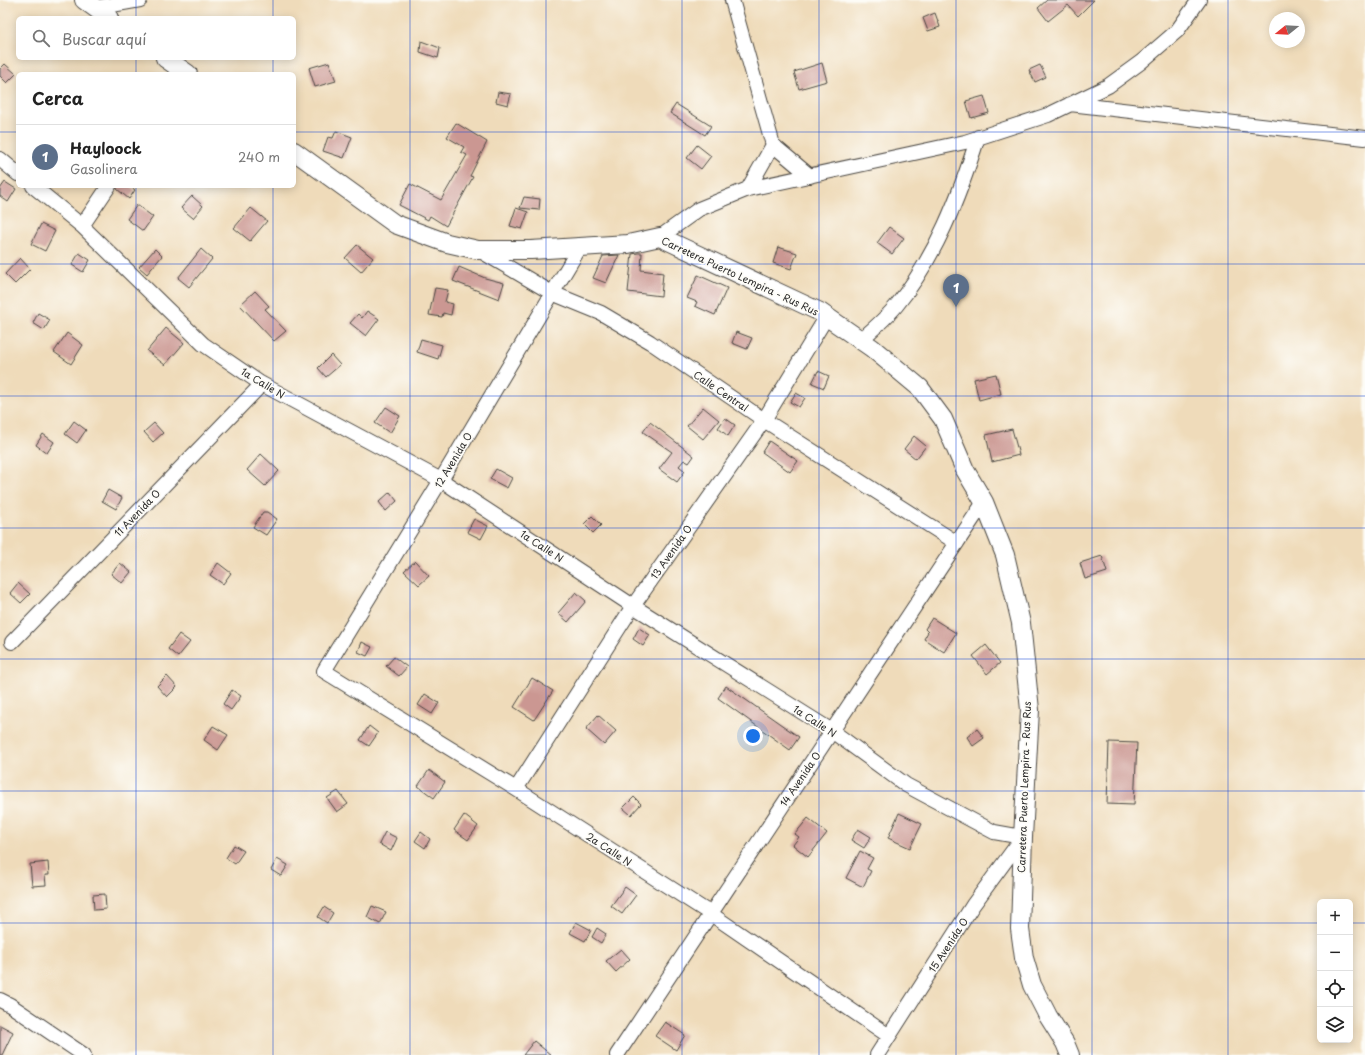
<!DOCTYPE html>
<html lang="es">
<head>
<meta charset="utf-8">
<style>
  body { margin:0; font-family:"Playpen Sans",sans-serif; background:#f2f2f2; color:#222 }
  .controls { position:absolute; right:12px; bottom:12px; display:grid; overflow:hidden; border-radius:6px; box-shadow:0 2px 10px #0003 }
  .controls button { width:36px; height:36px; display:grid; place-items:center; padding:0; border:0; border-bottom:1px solid #e0e0e0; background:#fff; color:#222; font:20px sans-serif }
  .compass { position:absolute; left:1269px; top:12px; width:36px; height:36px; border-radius:50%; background:#fff; box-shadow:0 2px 10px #0003; rotate:252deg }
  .you { position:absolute; left:753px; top:736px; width:14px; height:14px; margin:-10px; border:3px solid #fff; border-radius:50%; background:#1a73e8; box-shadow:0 0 0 6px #1a73e833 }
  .badge { display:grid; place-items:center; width:26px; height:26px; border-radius:50%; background:#0b8043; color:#fff; font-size:13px; font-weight:700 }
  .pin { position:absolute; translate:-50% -33px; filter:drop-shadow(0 1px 2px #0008) }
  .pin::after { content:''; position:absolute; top:21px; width:14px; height:12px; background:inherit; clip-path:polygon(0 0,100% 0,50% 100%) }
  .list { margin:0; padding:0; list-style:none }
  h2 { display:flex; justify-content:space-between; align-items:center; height:52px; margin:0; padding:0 16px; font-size:17px }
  h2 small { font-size:13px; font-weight:400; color:#767676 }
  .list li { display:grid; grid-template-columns:26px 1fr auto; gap:12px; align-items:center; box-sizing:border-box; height:64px; padding:0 16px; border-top:1px solid #e0e0e0 }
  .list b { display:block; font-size:15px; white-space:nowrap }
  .list p { margin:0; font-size:13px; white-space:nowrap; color:#767676 }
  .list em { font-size:13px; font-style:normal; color:#767676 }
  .icon { flex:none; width:22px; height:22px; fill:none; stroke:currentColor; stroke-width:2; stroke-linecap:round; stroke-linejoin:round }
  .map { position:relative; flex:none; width:1365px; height:1055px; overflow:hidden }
  .search { position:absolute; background:#fff; box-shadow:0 2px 10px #0003; left:16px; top:16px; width:280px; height:44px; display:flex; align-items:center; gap:10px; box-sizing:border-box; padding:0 14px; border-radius:6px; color:#767676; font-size:15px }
  .panel { position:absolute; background:#fff; box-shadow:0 2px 10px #0003; left:16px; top:72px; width:280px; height:116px; border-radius:6px }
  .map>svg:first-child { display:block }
  .building { fill:#cb9792 }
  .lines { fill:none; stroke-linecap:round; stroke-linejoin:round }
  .minor-casing { stroke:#484540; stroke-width:16 }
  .tertiary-casing { stroke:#484540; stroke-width:20 }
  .minor { stroke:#fff; stroke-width:14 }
  .tertiary { stroke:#fff; stroke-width:18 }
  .grid { fill:none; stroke:#1d4ed8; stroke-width:1; stroke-opacity:0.55 }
  .labels { text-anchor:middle; stroke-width:3.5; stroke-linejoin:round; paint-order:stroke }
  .street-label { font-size:10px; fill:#2b2b2b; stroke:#fdfcf7 }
</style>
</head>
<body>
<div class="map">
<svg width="1365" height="1055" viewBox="0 0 1365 1055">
  <rect width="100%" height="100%" fill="#fdfcf7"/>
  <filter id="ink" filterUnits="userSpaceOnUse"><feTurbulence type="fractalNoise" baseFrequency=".025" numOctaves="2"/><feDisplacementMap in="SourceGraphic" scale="8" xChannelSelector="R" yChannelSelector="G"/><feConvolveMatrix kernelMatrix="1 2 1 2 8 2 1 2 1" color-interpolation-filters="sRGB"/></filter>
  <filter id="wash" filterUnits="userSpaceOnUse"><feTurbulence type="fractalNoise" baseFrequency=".012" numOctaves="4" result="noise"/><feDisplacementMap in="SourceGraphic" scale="16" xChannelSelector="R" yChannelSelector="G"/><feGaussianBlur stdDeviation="0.9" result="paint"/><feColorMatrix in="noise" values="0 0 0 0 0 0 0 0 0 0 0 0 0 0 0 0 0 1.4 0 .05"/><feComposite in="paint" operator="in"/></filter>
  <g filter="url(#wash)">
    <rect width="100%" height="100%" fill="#efdbba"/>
    <g id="blocks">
      <path class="building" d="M1047 0H1094L1078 16 1068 5 1048 21 1038 8Z
        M935 13 940 27 928 31 923 18Z
        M421 41 440 48 438 58 420 52Z
        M329 62 336 81 315 87 309 68Z
        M822 63 827 81 799 89 794 72Z
        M5 64 16 74 7 83 0 76V69Z
        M1040 65 1046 77 1035 82 1029 70Z
        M498 92 511 94 508 105 496 102Z
        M984 96 989 113 971 118 966 101Z
        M676 104 711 126 705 135 670 113Z
        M456 123 487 142 470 176 473 177 446 226 430 216 428 220 399 205 410 184 441 200 467 155 461 152 464 147 447 137Z
        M336 131 352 137 344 158 323 151 328 137 333 138Z
        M697 145 711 156 701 169 687 158Z
        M5 182 16 189 8 202 0 196V189Z
        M117 186H130L135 190 129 199 117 189Z
        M192 196 203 206 193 218 181 208Z
        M524 197 540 199 539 210 520 208Z
        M137 205 153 217 143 231 127 219Z
        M251 208 267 221 250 241 234 228Z
        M516 208 528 212 522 229 510 226Z
        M41 224 55 231 45 251 31 244Z
        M889 227 904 238 892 254 877 243Z
        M357 245 373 258 361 272 345 258Z
        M778 247 797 253 791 269 773 263Z
        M155 249 162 256 147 274 139 267Z
        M201 249 212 259 189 287 178 278Z
        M79 253 90 260 83 272 72 265Z
        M638 253H642L641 270 663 273 661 296 628 292 632 254Z
        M619 255 606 283 593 278 603 256Z
        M20 258 30 269 15 284 5 274Z
        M459 267 485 278 504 283 499 299 453 281Z
        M698 275 727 288 715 315 695 306 697 302 687 298Z
        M435 288 448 290 445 302 453 304 451 315 443 313 442 317 429 315Z
        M255 291 269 306 265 309 286 331 274 341 240 305Z
        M367 311 379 319 366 336 350 323 358 314 362 318Z
        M38 313 50 320 44 330 33 323Z
        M166 328 184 343 165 365 147 351Z
        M736 332 752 338 747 349 732 343Z
        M67 333 83 345 71 364 54 352Z
        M421 339 442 345 438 359 417 352Z
        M331 355 340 365 326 377 318 368Z
        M818 371 829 376 824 388 812 383Z
        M996 374 1001 394 979 400 974 379Z
        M796 393 805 398 799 407 790 402Z
        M386 407 400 416 390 433 375 423Z
        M703 407 719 420 703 439 687 426Z
        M725 418 735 425 728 436 718 428Z
        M74 421 86 430 77 443 65 434Z
        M650 422 694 456 689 463 684 460 679 466 685 471 677 482 659 469 672 452 643 432Z
        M154 423 163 433 153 442 144 432Z
        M1012 429 1019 455 992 462 986 435Z
        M43 434 54 442 47 453 36 445Z
        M914 436 926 446 916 459 904 449Z
        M769 441 798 461 790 472 762 452Z
        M261 454 279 471 265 486 247 470Z
        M496 469 512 478 507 488 490 479Z
        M108 490 122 498 116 509 102 501Z
        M390 492 397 501 386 511 379 502Z
        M263 512H267L277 519 266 535 253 527Z
        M592 516 601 525 593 533 584 524Z
        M474 519 488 526 481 539 467 532Z
        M1102 556 1107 572 1085 579 1080 563Z
        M415 561 429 576 419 585 404 571Z
        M120 563 131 572 122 583 111 574Z
        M218 563 231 573 223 584 210 575Z
        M18 583 30 594 21 603 10 593Z
        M576 592 586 601 568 622 558 613Z
        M932 618 956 633 944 652 924 639 928 632 925 629Z
        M639 628 650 635 643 646 633 639Z
        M179 634 190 642 178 657 168 649Z
        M362 642 372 647 367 656 358 652Z
        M986 645 1000 663 987 674 973 656Z
        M394 657 407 667 399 676 386 666Z
        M167 676 177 687 167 697 157 686Z
        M532 678 553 691 534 720 514 707Z
        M726 686 799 737 790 750 718 698Z
        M232 690 241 696 231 710 223 704Z
        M425 694 439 703 432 714 418 705Z
        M598 715 616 731 604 745 586 729Z
        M213 726 228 735 218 750 204 740Z
        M369 726 378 733 369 746 360 740Z
        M977 729 984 738 973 746 967 737Z
        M1109 742 1137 743 1134 805 1107 804Z
        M429 770 445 782 434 798 418 786Z
        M338 791 348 804 337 812 327 798Z
        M634 797 641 804 631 815 623 808Z
        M899 813 922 824 910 848 888 838Z
        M464 815 478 826 468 840 454 830Z
        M808 818 827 833 808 857 793 845 799 837 795 834Z
        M858 829 871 837 864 848 851 840Z
        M385 832 397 838 391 851 379 844Z
        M421 832 430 839 425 848 415 841Z
        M234 845 244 851 235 864 226 858Z
        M860 851 873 858 867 869 871 871 863 887 846 878Z
        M277 859 288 865 281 876 271 870Z
        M48 862 49 875H45L46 885 32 886 30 864Z
        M625 887 636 895 622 914 611 906Z
        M105 894 106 909 94 910 93 895Z
        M372 906 386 912 380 924 367 917Z
        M324 907 333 913 327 923 318 917Z
        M576 922 591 930 585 941 570 933Z
        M597 928 606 934 601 943 592 937Z
        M621 949 630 959 616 972 606 961Z
        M665 1022 685 1035 676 1050 655 1036Z
        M0 1025 13 1032 2 1055H0Z
        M534 1041 551 1055H523Z"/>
    </g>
  </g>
  <g filter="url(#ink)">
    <use href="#blocks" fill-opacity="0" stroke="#484540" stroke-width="1"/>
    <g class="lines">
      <defs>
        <path id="minor" d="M732 0 773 145 748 189
          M95 8 140 0
          M1070 104 1365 138
          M773 145 810 176
          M0 159 18 174
          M33 186 82 226 203 344 260 383 441 480 633 606 832 731 906 785 994 832 1023 837 973 905 877 1055
          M82 226 109 186
          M660 237 699 209 748 189 965 142 1048 115 1108 86 1141 62 1177 31 1199 0
          M580 247 441 480 324 671 516 789 711 914 889 1036
          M479 250 552 293 601 313 650 342 764 420 957 543
          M861 340C873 329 886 318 896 306 936 257 959 197 978 137
          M12 642 262 384
          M516 789 633 606 764 420 827 316
          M0 1000 10 1005 84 1055
          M617 1055 984 502"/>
        <path id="tertiary" d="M84 0 109 18
          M165 58 188 74
          M294 151 395 224 447 243 478 250H531L628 244 660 237 820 312 872 348 920 388 943 419 965 470 984 502 1005 555 1021 623 1030 710 1023 837 1020 929 1024 958 1032 985 1048 1016 1065 1043 1070 1055"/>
      </defs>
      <use href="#minor" class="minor-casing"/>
      <use href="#tertiary" class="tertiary-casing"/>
      <use href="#minor" class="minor"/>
      <use href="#tertiary" class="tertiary"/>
    </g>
  </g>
  <path class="grid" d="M136 0V18M273 0V18M410 0V1055M546 0V1055M682 0V1055M819 0V1055M956 0V1055M1092 0V1055M1228 0V1055M136 58V74M273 58V74M0 132H18M294 132H1365M136 186V1055M273 186V1055M0 264H1365M0 396H1365M0 528H1365M0 659H1365M0 791H1365M0 923H1320M1350 923H1365"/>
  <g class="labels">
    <g class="street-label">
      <text transform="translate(740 276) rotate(25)" y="4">Carretera Puerto Lempira - Rus Rus</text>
      <text transform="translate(263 383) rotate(31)" y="4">1a Calle N</text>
      <text transform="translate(721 391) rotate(34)" y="4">Calle Central</text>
      <text transform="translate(453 460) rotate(-59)" y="4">12 Avenida O</text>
      <text transform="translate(137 513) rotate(-46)" y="4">11 Avenida O</text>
      <text transform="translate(542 546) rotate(33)" y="4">1a Calle N</text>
      <text transform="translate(671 552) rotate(-55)" y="4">13 Avenida O</text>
      <text transform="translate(815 721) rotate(33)" y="4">1a Calle N</text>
      <text transform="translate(800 779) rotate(-56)" y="4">14 Avenida O</text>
      <text transform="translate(1024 787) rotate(-88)" y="4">Carretera Puerto Lempira - Rus Rus</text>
      <text transform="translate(609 849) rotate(33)" y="4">2a Calle N</text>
      <text transform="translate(948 945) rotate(-57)" y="4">15 Avenida O</text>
    </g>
  </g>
</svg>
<div class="controls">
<button>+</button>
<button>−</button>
<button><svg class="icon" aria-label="locate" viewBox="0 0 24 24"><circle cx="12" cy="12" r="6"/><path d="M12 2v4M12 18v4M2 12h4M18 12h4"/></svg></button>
<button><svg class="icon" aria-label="layers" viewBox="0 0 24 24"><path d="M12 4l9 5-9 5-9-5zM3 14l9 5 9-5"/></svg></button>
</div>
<svg class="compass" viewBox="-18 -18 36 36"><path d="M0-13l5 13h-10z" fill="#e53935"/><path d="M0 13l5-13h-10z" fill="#767676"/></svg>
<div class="you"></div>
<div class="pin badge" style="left:956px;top:307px;background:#5c6f8a">1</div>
<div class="search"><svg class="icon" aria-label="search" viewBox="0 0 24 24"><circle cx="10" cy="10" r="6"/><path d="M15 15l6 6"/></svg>Buscar aquí</div>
<section class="panel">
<h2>Cerca<small></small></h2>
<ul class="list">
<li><span class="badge" style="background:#5c6f8a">1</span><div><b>Hayloock</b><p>Gasolinera</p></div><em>240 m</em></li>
</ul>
</section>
</div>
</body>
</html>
